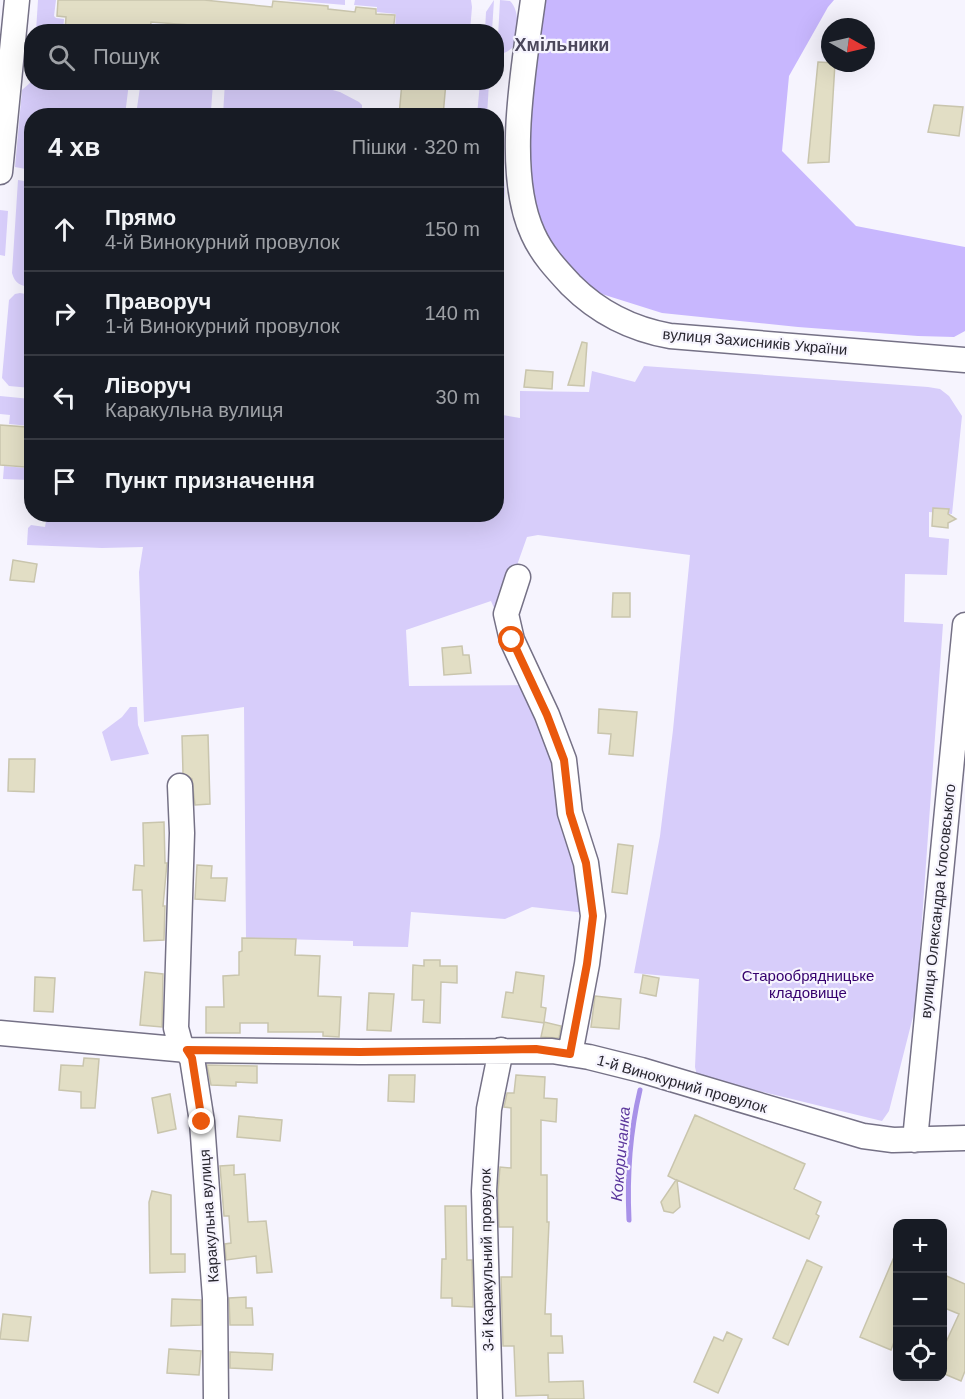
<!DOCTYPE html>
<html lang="uk">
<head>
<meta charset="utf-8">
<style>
  body { margin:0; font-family:Arial,sans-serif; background:#20242c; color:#f1f3f6 }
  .controls { position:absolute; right:18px; bottom:18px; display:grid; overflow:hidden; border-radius:12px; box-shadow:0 6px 24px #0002 }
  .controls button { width:54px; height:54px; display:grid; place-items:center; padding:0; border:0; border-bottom:2px solid #363941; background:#171b24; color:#f1f3f6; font:30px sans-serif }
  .compass { position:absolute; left:821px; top:18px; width:54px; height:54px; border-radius:50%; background:#171b24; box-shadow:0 6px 24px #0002; rotate:98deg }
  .stop { position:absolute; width:18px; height:18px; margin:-14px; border:4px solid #ea580c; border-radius:50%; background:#fff }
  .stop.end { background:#ea580c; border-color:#fff; box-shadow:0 2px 6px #0008 }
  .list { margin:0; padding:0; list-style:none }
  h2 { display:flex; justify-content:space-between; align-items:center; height:78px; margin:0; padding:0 24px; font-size:26px }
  h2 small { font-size:20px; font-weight:400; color:#9ea1a6 }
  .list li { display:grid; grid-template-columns:39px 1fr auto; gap:18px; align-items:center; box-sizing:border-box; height:84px; padding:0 24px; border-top:2px solid #363941 }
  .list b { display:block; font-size:22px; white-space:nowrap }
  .list p { margin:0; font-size:20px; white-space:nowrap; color:#9ea1a6 }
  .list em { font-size:20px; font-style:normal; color:#9ea1a6 }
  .icon { flex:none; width:33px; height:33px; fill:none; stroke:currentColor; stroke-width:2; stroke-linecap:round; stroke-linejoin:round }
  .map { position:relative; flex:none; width:965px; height:1399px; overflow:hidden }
  .search { position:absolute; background:#171b24; box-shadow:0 6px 24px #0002; left:24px; top:24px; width:480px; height:66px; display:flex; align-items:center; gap:15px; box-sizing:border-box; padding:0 21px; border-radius:24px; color:#9ea1a6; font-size:22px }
  .panel { position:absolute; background:#171b24; box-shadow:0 6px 24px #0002; left:24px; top:108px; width:480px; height:414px; border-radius:24px }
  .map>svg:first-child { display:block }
  .green { fill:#d7cdfa }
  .forest { fill:#c8b7fe }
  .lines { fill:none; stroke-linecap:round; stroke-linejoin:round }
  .stream { stroke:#a891e8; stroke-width:5 }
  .building { fill:#e2dec5; stroke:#c9c5ad; stroke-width:1.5 }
  .minor-casing { stroke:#757186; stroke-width:27 }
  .minor { stroke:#fff; stroke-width:24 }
  .route { stroke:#ea580c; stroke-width:8 }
  .labels { text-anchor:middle; stroke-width:4.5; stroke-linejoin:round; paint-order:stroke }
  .street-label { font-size:15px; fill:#28262f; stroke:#f6f4fe }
  .park-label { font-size:15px; fill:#35006d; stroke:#f6f4fe }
  .water-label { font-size:16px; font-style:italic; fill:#5b379c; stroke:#f6f4fe }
  .quarter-label { font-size:18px; font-weight:bold; fill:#4b475b; stroke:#f6f4fe }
</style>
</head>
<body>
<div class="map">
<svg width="965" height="1399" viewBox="0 0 965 1399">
  <rect width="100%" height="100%" fill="#f6f4fe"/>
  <path class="green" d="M38 0H56L54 16 56 18 64 19 63 31H36Z
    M286 0H345V5Z
    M355 0H471L472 7 470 31 395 29 396 14 377 12V7L354 5Z
    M494 0 492 31H485L486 12Z
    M500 0 510 1C519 9 520 34 514 45 511 51 504 53 497 55Z
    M154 25 214 29V31H153Z
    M31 82 129 83 125 115 32 116 31 170 15 167 22 90Z
    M225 82 329 89 340 92 359 102 362 105V115H223Z
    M144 83H213L211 111 155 108 154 115H136L140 87Z
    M480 83H489L487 115H477Z
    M497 159C505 170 507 195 502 208L497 211Z
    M18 180 31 182V287C21 286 15 284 12 273Z
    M0 210 8 211 5 256 0 255Z
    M20 293 31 295V388L9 386 2 378 9 300 15 294Z
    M644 366 928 387 940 389 949 396 962 416 952 514 929 512V537L949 539 947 575 905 574 904 622 943 624 916 1005 889 1111 882 1121 697 1076 695 1067 699 979 634 973 660 836 673 730 690 555 538 535 527 537 505 599 494 608 491 601 406 630 409 686 530 685 543 723 586 913 532 907 505 919 411 912 408 947 353 946V941L246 938 244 707 144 722 139 572 143 547 102 548 27 545 28 528 31 525 45 527 47 515 496 514 497 414 520 418V391L589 392 592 371 635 382Z
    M0 396 31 399V480L3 479 4 466 26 468 30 426 9 424 10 415 0 414Z
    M130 707H137L138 725 149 754 111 761 102 732 122 717Z"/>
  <path class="forest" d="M533 0H834L828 7 789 76 782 151 856 226 965 247V331L954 337 918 336 798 327 662 313 570 284 526 216Z"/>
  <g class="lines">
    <path class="stream" d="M629 1220C627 1178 630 1132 640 1090"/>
  </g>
  <path class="building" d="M58 0H204L272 7 273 1 328 6V9L355 12 356 7 376 9V14L395 15 393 32H216L217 27 151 22 150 32H65L66 17 57 16Z
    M818 62 835 63 829 162 808 163Z
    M402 82H446L443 116H399Z
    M934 105 963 107 959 136 928 132Z
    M582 342 587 343 584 386 568 385Z
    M526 370 553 372 552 389 524 387Z
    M0 425 27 427 25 467 0 465Z
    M933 508 949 509 948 514 956 519 948 523V528L932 526Z
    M13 560 37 564 34 582 10 580Z
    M613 593H630V617H612Z
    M462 646 463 655H469L471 673 444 675 442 648Z
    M599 709 637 712 633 756 609 754 611 734 598 733Z
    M208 735 210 804 195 805 192 779 183 773 182 736Z
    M9 759H35L34 792 8 791Z
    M164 822 165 863H167L163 906H165L164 940 144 941 142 890H133L135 865 144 866 143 823Z
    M618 844 633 846 627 894 612 892Z
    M197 865 212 866 211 878H227L225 901 195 899Z
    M242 938 296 939 295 955 320 956 318 996 341 997 339 1037 323 1036V1032H268V1023H240V1033H206V1007H224L223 976 239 975V952L242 951Z
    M424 960H440V966H457V983L441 982 440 1023 423 1022 424 1000H412L413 965 424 966Z
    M145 972 163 974 162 1027 140 1025Z
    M516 972 544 976 541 1007 546 1008 544 1022 561 1026 559 1038 541 1037 544 1023 502 1017 506 992 513 993Z
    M643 975 659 978 656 996 640 993Z
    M35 977 55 978 53 1012 34 1011Z
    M369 993 394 994 391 1031 367 1030Z
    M595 996 621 999 619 1029 591 1027Z
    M84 1058 99 1059 95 1108H81V1092L59 1090 61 1065 83 1066Z
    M207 1065 257 1066V1083L236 1082V1086L211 1085Z
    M389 1075H415L414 1102 388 1101Z
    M516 1075 545 1077 544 1098 557 1099 556 1122 541 1120V1175H547V1222H549L545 1314H551V1336H562L563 1353H548L549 1382 583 1381 584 1399H548V1395L516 1396 514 1346H503L501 1277H512L513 1227H499L498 1191 500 1167 511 1168V1108L504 1107 507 1093H514Z
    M170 1094 176 1129 158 1133 152 1098Z
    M695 1115 805 1164 794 1189 821 1202 816 1214 819 1216 809 1239 677 1180 680 1207 673 1213 664 1211 661 1202 676 1180 668 1176Z
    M239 1116 282 1120 280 1141 237 1137Z
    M234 1165V1175L245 1174 248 1222 266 1221 272 1272 257 1273 256 1256 226 1260 225 1244 231 1243 229 1216H224L220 1166Z
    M152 1191 171 1195V1254H185V1272L150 1273 149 1202Z
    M445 1206H466L467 1260H472L473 1307 452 1306V1298H441L442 1259H446Z
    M897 1250V1334L891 1350 860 1337Z
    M807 1260 822 1267 788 1345 773 1338Z
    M942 1274 965 1284V1371L961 1381 942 1373V1351L959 1314 942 1307Z
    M246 1297V1308H252L253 1325H230L229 1298Z
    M172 1299 201 1300V1325L171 1326Z
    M3 1314 31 1317 28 1341 0 1339Z
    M727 1332 742 1339 718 1393 694 1382 714 1337 723 1341Z
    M169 1349 201 1351 199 1375 167 1373Z
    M230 1352 273 1354 272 1370 230 1368Z"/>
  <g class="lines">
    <defs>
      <path id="minor" d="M533 0C524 66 504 172 533 234 542 254 556 269 571 285 599 313 631 329 670 336L965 360
        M0 172 17 0
        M518 577 506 614 512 640 547 715 564 760 570 813 586 863 593 916 587 964 570 1054
        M180 786 182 833 176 1028 180 1043 192 1058 202 1122 215 1298 216 1399
        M0 1033 187 1050 360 1052 552 1051 589 1057 641 1070 863 1136 893 1140 965 1138
        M915 1140 965 625
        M490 1399 484 1191 489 1109 501 1050"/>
    </defs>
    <use href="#minor" class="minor-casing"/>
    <use href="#minor" class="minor"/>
  </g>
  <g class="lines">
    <path class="route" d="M202 1122 192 1058 187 1050 360 1052 536 1049 570 1054 587 964 593 916 586 863 570 813 564 760 547 715 512 640"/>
  </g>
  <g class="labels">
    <g class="street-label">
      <text transform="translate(755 342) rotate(5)" y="5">вулиця Захисників України</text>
      <text transform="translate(938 901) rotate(-84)" y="5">вулиця Олександра Клосовського</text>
      <text transform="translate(682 1084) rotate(16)" y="5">1-й Винокурний провулок</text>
      <text transform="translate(209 1216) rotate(-94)" y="5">Каракульна вулиця</text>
      <text transform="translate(487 1260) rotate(-91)" y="5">3-й Каракульний провулок</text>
    </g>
    <g class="park-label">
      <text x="808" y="981">Старообрядницьке<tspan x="808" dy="17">кладовище</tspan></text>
    </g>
    <g class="water-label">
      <text transform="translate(620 1154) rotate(-85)" y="6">Кокоричанка</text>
    </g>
    <g class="quarter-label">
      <text x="562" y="51">Хмільники</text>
    </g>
  </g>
</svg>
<div class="controls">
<button>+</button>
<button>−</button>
<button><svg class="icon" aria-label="locate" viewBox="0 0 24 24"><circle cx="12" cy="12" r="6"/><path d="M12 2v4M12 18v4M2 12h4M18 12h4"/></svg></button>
</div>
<svg class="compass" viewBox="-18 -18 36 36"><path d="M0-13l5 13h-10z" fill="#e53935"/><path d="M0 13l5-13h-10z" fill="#9ea1a6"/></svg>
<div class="stop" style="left:512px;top:640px"></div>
<div class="stop end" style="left:202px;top:1122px"></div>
<div class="search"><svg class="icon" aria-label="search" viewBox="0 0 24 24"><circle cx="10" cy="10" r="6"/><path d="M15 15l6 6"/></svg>Пошук</div>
<section class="panel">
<h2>4 хв<small>Пішки · 320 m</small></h2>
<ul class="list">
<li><svg class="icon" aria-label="ahead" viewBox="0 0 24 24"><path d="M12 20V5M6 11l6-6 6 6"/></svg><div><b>Прямо</b><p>4-й Винокурний провулок</p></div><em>150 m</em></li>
<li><svg class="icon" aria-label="right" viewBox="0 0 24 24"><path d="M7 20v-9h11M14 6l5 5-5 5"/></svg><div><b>Праворуч</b><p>1-й Винокурний провулок</p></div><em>140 m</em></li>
<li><svg class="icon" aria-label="left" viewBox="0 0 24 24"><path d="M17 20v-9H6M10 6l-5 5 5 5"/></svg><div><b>Ліворуч</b><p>Каракульна вулиця</p></div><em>30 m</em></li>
<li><svg class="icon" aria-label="arrive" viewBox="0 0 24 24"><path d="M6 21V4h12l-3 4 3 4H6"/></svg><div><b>Пункт призначення</b></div></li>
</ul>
</section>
</div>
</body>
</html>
